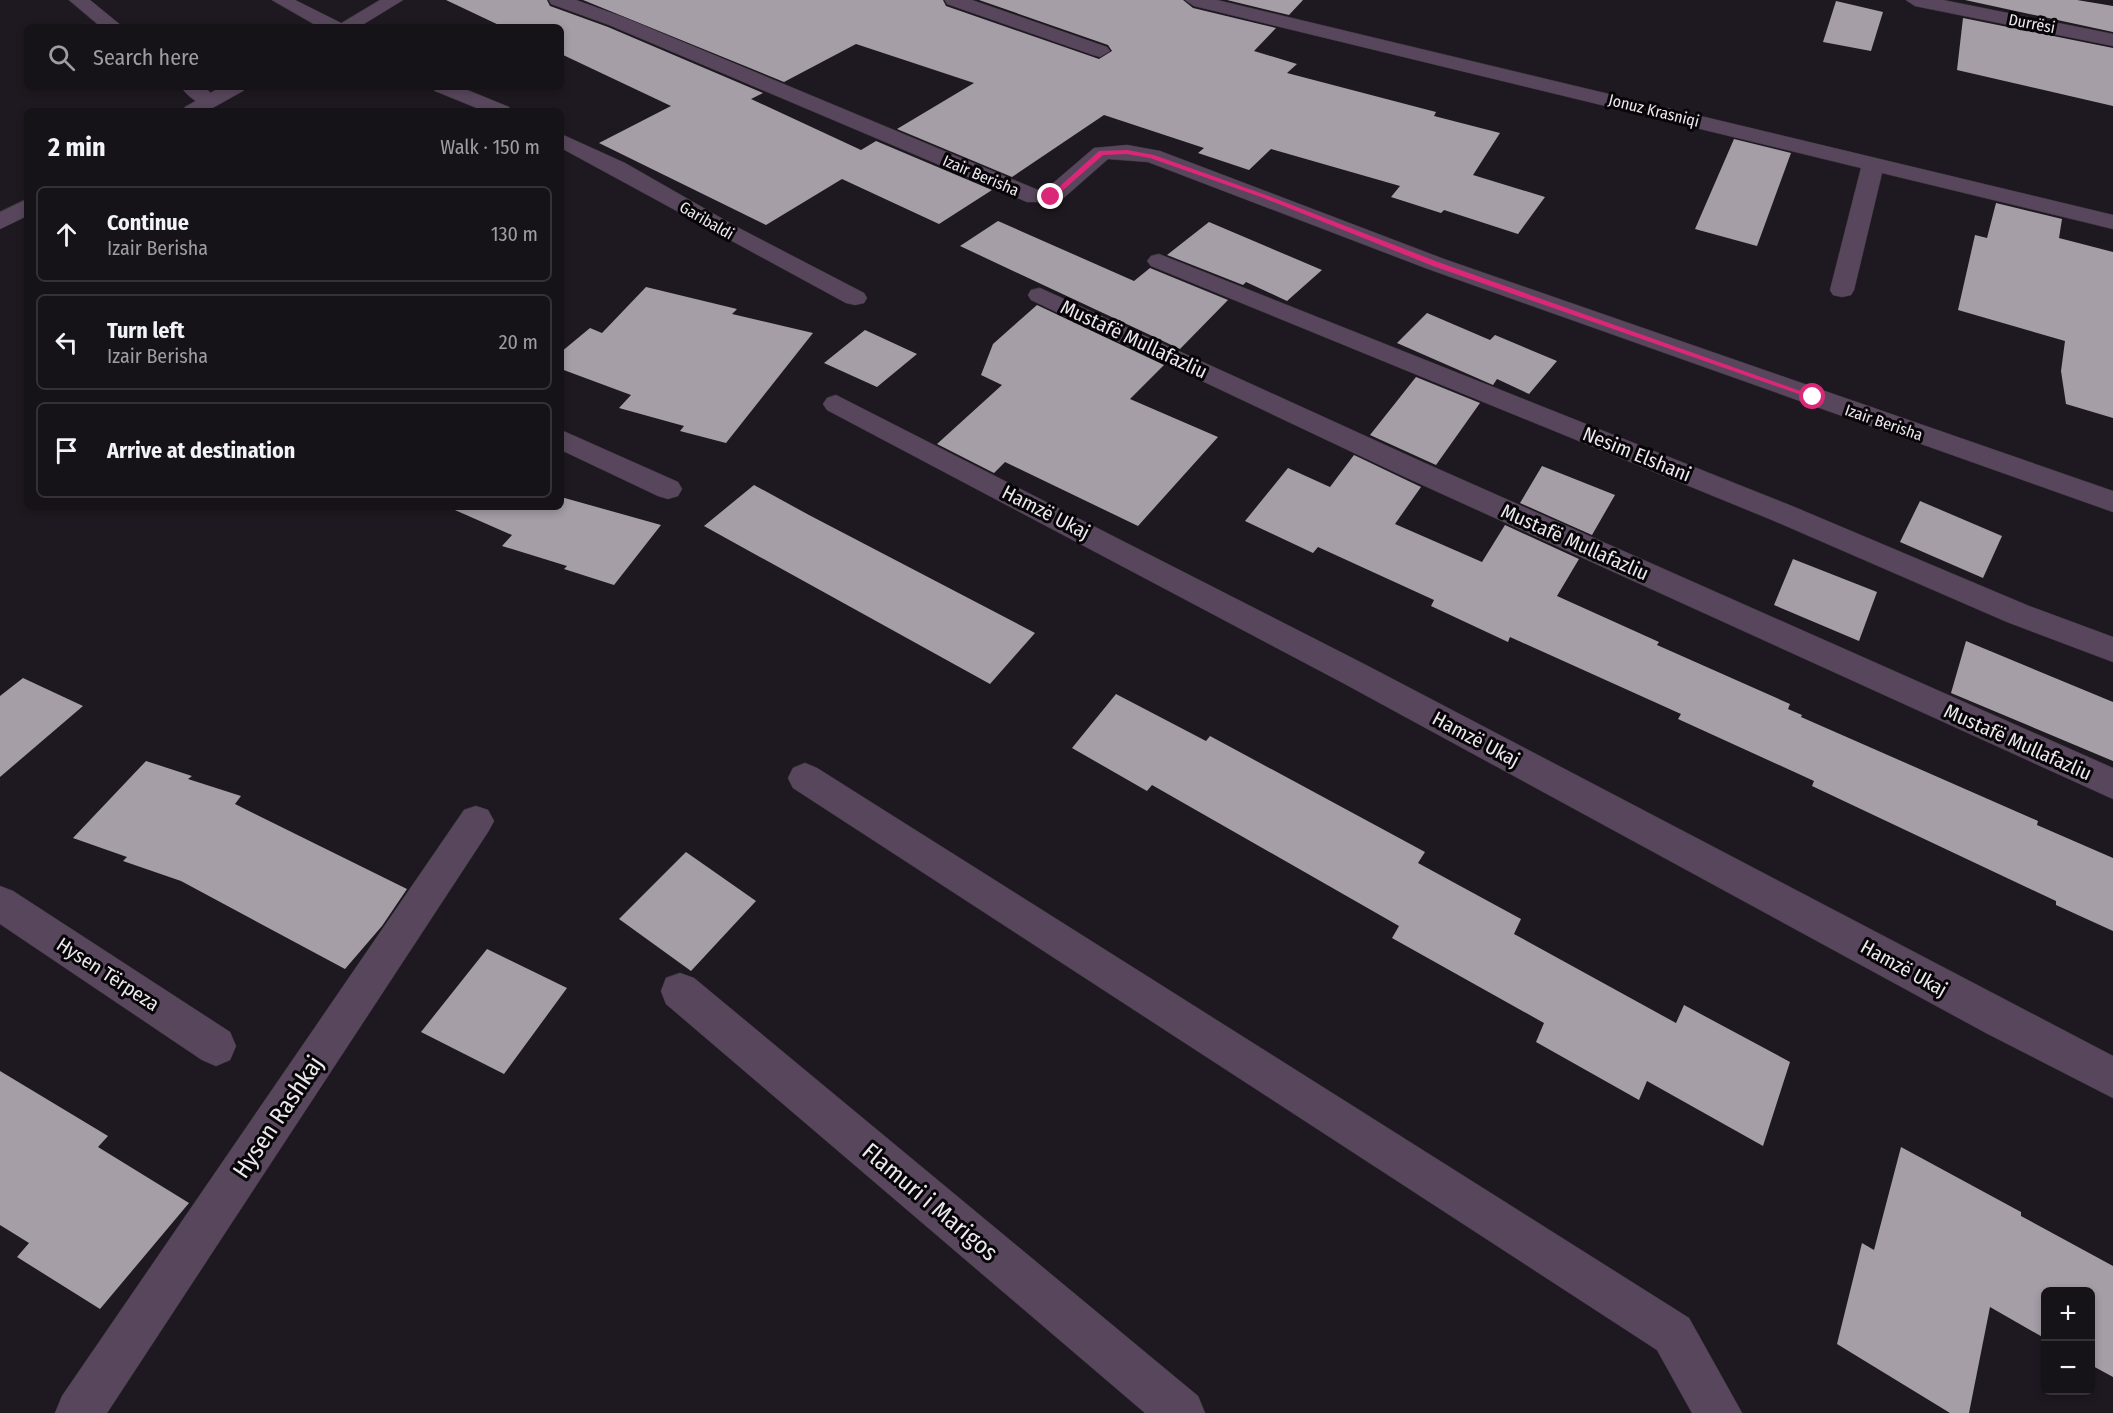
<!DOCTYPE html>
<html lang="en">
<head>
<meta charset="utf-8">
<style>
  body { margin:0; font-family:"Fira Sans Condensed",sans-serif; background:#232025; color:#f1f3f6 }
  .controls { position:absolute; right:18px; bottom:18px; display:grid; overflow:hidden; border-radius:9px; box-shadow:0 3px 9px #0003 }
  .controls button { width:54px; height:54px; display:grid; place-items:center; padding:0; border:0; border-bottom:2px solid #353237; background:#161318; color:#f1f3f6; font:30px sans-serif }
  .stop { position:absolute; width:18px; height:18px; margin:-14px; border:4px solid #db2777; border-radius:50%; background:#fff }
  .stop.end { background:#db2777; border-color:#fff; box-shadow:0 2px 6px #0008 }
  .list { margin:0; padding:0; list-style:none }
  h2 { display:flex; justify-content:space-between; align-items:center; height:78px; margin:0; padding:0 24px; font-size:26px }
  h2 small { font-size:20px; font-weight:400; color:#9e9ea2 }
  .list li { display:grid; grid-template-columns:39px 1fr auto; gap:18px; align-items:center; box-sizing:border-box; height:96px; margin:0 12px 12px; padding:0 12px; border:2px solid #353237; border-radius:9px }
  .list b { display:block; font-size:22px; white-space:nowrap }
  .list p { margin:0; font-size:20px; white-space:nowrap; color:#9e9ea2 }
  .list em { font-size:20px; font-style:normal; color:#9e9ea2 }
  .icon { flex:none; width:33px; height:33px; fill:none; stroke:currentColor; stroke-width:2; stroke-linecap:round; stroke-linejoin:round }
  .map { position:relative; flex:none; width:2113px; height:1413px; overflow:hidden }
  .search { position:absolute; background:#161318; box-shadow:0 3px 9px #0003; left:24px; top:24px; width:540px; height:66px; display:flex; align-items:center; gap:15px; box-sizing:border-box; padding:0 21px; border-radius:9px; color:#9e9ea2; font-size:22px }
  .panel { position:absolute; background:#161318; box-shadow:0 3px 9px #0003; left:24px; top:108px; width:540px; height:402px; border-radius:9px }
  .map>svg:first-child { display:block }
  .building { fill:#a59ea7 }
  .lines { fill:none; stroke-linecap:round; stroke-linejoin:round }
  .minor-casing { stroke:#3b363d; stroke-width:1 }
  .tertiary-casing { stroke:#3b363d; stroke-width:1 }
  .minor { fill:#58475c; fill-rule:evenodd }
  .tertiary { fill:#58475c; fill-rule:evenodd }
  .route { fill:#db2777 }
  .labels { text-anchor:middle; stroke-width:6; stroke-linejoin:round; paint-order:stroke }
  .far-street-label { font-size:16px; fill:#ebe7ec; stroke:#070508 }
  .street-label { font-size:20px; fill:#ebe7ec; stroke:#070508 }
  .near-street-label { font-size:24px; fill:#ebe7ec; stroke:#070508 }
</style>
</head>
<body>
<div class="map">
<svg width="2113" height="1413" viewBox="0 0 2113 1413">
  <rect width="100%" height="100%" fill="#1e1920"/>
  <path class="building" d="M446 0H547L550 6 608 27 763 93 751 99 861 150 876 141 992 190 939 224 842 179 766 225 599 143 671 106 561 54V27H503Z
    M583 0H943L946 6 1099 59 1112 51 1108 45 979 0H1183L1193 8 1276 28 1254 51 1297 64 1287 73 1436 112 1434 116 1500 133 1473 175 1545 197 1518 234 1444 210 1441 213 1391 197 1400 186 1271 149 1249 170 1198 153 1204 148 1104 115 1012 177 897 129 974 83 856 44 784 82Z
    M1227 0H1303L1289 15Z
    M1965 0H2077L2113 6V32Z
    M1836 1 1883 12 1871 51 1823 42Z
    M1963 18 2113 48V106L1957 70Z
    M1734 139 1791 153 1757 246 1695 229Z
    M1996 203 2062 219 2059 238 2113 252V418L2066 404 2061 371 2065 341 1958 310 1975 235 1987 238Z
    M998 221 1134 281 1150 268 1228 300 1180 349 960 246Z
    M1209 222 1322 270 1287 301 1246 282 1243 285 1167 255Z
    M646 287 737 309 732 314 813 333 726 443 680 431 684 426 619 408 631 395 561 369V352L590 328 602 333Z
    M1037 305 1164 365 1130 399 1218 437 1138 526 1005 462 994 473 937 444 1002 385 981 375 993 344Z
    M1427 313 1490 340 1495 335 1557 361 1529 394 1497 379 1493 385 1397 343Z
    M865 330 917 354 877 387 824 363Z
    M1416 377 1480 403 1436 465 1370 435Z
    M1354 455 1421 487 1395 524 1482 562 1505 525 1579 559 1557 596 1659 642 1657 645 1790 704 1788 709 1802 715 1801 717 2038 821 2037 825 2113 858V931L2056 905V901L1812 786 1814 781 1678 719 1681 714 1510 637 1508 642 1431 606 1434 600 1318 547 1313 553 1245 521 1288 468 1330 487Z
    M1542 466 1615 495 1592 535 1520 503Z
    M754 485 809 515 1035 633 990 684 704 526Z
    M561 497 661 525 614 585 564 569 567 566 502 546 512 535 448 507H561Z
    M1920 501 2002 536 1983 578 1900 542Z
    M1793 559 1877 592 1859 641 1774 605Z
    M1966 641 2113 702V761L1951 693Z
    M23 678 83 706 0 777V696Z
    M1116 694 1206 741 1210 736 1425 852 1418 863 1521 919 1514 934 1676 1023 1684 1005 1790 1062 1763 1146 1647 1081 1639 1100 1536 1042 1544 1023 1392 938 1399 926 1152 785 1147 791 1072 748Z
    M146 761 192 776 188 779 241 796 235 804 407 889 382 926 345 969 181 881 123 861 127 857 73 838Z
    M686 852 756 901 691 971 619 919Z
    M487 949 567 988 504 1074 421 1032Z
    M0 1071 108 1136 98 1147 189 1203 100 1309 17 1257 29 1243 0 1225Z
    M1901 1147 2021 1212V1216L2113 1266V1377L2091 1365V1292H2046V1339L1990 1307 1969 1413H1950L1837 1344 1862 1243 1874 1250Z"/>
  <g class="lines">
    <defs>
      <path id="minor" d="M69 0H90L123 27H101Z
        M272 0H295L341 23 344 27H319Z
        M549 0H576L623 17 1038 190H1045L1094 148 1127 145 1160 151 1444 259 2113 491V512L1428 269 1148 162 1108 159 1059 202H1027L609 25 551 4Z
        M945 0H972L1107 47 1110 51 1100 57 1093 55 947 4Z
        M1185 0H1217L2113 215V229L1882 173 1854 290 1851 295 1842 297 1833 295 1830 290 1861 168 1194 6Z
        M1906 0H1943L2113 34V46L1915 6Z
        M181 87H204L220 101 217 105C203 109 189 98 181 87Z
        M432 87H460L509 107 512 111H484L435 91Z
        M561 134 625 163 735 226 864 293 867 298 864 303 855 305 846 303 561 148Z
        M1159 254 1792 506 2029 606 2113 637V662L2007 622 1772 520 1151 266 1147 261 1151 256Z
        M1040 288 1427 464 2113 768V799L1407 478 1031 300 1028 295 1031 290Z
        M836 395 1366 665 2113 1056V1098L1986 1033 1343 683 827 410 823 404 827 398Z
        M561 430 678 482 682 489 678 496 668 499 658 496 561 450Z
        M805 763 817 768 1689 1318 1742 1413H1692L1657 1350 793 788 788 778 793 768Z
        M476 806 488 810 494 821 488 832 107 1413H55L62 1396 464 810Z
        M0 886 13 891 230 1032 236 1046 230 1060 216 1066 202 1060 0 924Z
        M680 973 694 978 1198 1396 1205 1413H1145L666 1004 661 991 666 978Z"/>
      <path id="tertiary" d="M380 0H403L359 27H335Z
        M221 87H246L243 91 207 111H182L185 107Z
        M27 199V216L0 229V212Z"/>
    </defs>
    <use href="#minor" class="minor-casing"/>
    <use href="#tertiary" class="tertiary-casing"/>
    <use href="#minor" class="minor"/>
    <use href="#tertiary" class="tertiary"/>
  </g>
  <path class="route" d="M1127 150 1154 155 1266 195 1438 262 1817 397 1810 398 1433 266 1261 197 1150 158 1127 154 1103 155 1053 199 1048 197 1099 151Z"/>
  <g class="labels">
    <g class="far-street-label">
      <text transform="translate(2032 23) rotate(11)" y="6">Durrësi</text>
      <text transform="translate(1654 110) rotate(14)" y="6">Jonuz Krasniqi</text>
      <text transform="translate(981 175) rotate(23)" y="6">Izair Berisha</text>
      <text transform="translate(707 220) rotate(30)" y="6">Garibaldi</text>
      <text transform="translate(1884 422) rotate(19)" y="6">Izair Berisha</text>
    </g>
    <g class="street-label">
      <text transform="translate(1134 339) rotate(25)" y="7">Mustafë Mullafazliu</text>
      <text transform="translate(1637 454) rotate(22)" y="7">Nesim Elshani</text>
      <text transform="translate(1046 512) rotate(27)" y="7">Hamzë Ukaj</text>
      <text transform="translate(1575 542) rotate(24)" y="7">Mustafë Mullafazliu</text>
      <text transform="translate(1476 739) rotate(28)" y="7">Hamzë Ukaj</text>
      <text transform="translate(2018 742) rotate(24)" y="7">Mustafë Mullafazliu</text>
      <text transform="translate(1904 968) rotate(29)" y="7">Hamzë Ukaj</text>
      <text transform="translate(108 974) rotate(33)" y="7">Hysen Tërpeza</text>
    </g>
    <g class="near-street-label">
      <text transform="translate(278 1117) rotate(-56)" y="8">Hysen Rashkaj</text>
      <text transform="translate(930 1202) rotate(40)" y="8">Flamuri i Marigos</text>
    </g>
  </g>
</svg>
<div class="controls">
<button>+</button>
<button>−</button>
</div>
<div class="stop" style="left:1813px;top:397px"></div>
<div class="stop end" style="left:1051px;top:197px"></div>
<div class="search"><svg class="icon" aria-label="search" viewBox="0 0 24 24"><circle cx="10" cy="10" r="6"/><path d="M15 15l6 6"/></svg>Search here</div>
<section class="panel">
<h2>2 min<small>Walk · 150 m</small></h2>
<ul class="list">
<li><svg class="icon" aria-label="ahead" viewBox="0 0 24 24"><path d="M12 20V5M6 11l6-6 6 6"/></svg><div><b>Continue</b><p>Izair Berisha</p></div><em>130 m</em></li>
<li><svg class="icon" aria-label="left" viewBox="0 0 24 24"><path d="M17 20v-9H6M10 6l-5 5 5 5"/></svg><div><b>Turn left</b><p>Izair Berisha</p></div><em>20 m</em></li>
<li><svg class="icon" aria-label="arrive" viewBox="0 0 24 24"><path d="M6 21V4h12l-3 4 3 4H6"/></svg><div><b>Arrive at destination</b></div></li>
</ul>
</section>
</div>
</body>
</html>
